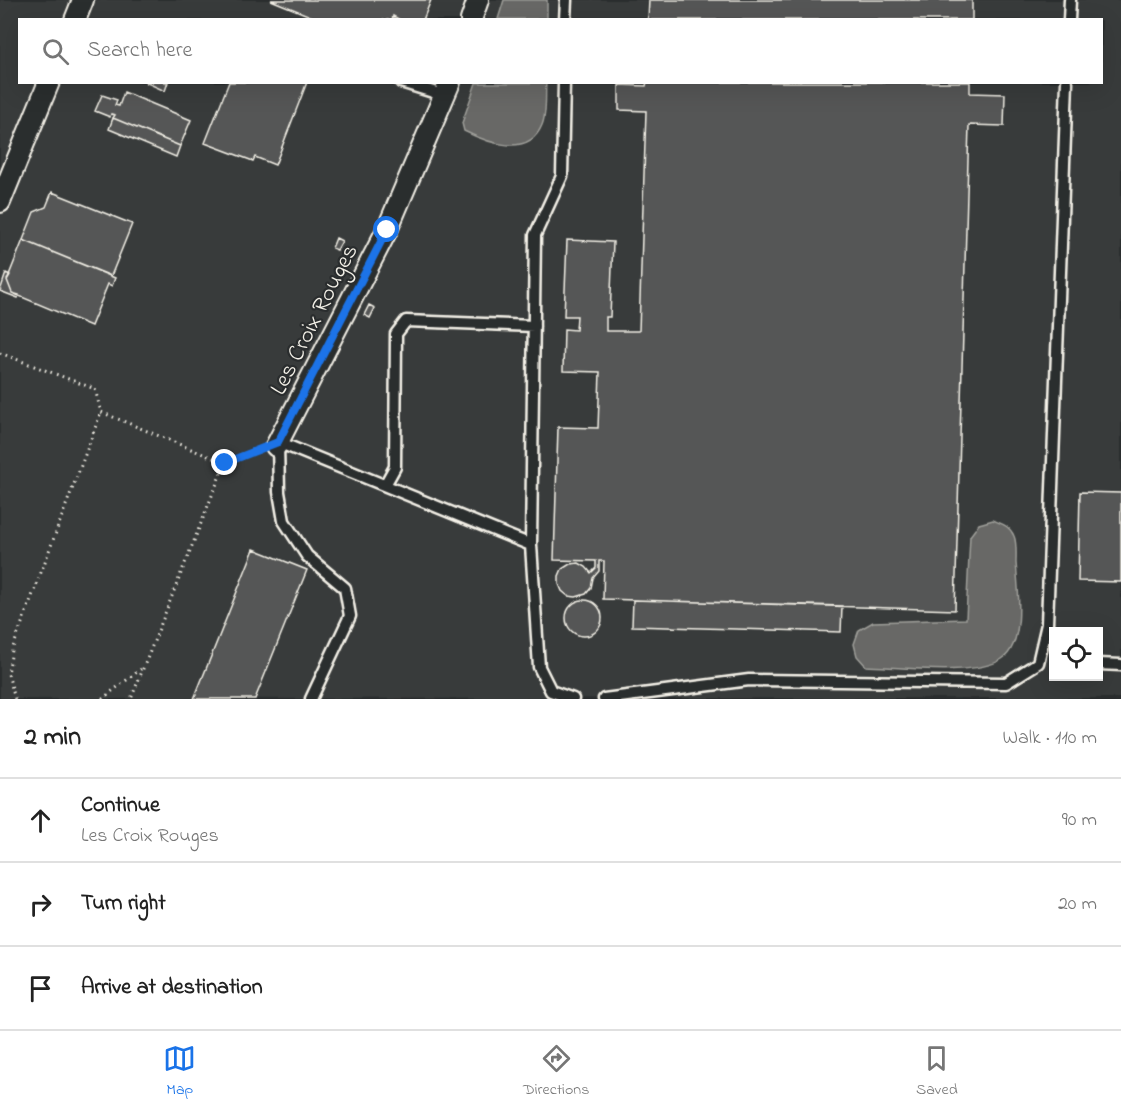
<!DOCTYPE html>
<html lang="en">
<head>
<meta charset="utf-8">
<style>
  body { margin:0; font-family:"Indie Flower",sans-serif; background:#f2f2f2; color:#222 }
  .controls { position:absolute; right:18px; bottom:18px; display:grid; overflow:hidden; border-radius:0px; box-shadow:0 6px 24px #0002 }
  .controls button { width:54px; height:54px; display:grid; place-items:center; padding:0; border:0; border-bottom:2px solid #e0e0e0; background:#fff; color:#222; font:30px sans-serif }
  .stop { position:absolute; width:18px; height:18px; margin:-14px; border:4px solid #1a73e8; border-radius:50%; background:#fff }
  .stop.end { background:#1a73e8; border-color:#fff; box-shadow:0 2px 6px #0008 }
  .list { margin:0; padding:0; list-style:none }
  h2 { display:flex; justify-content:space-between; align-items:center; height:78px; margin:0; padding:0 24px; font-size:26px }
  h2 small { font-size:20px; font-weight:400; color:#767676 }
  .list li { display:grid; grid-template-columns:39px 1fr auto; gap:18px; align-items:center; box-sizing:border-box; height:84px; padding:0 24px; border-top:2px solid #e0e0e0 }
  .list b { display:block; font-size:22px; white-space:nowrap }
  .list p { margin:0; font-size:20px; white-space:nowrap; color:#767676 }
  .list em { font-size:20px; font-style:normal; color:#767676 }
  .icon { flex:none; width:33px; height:33px; fill:none; stroke:currentColor; stroke-width:2; stroke-linecap:round; stroke-linejoin:round }
  .map { position:relative; flex:none; width:1121px; height:699px; overflow:hidden }
  .search { position:absolute; background:#fff; box-shadow:0 6px 24px #0002; left:18px; right:18px; top:18px; height:66px; display:flex; align-items:center; gap:15px; box-sizing:border-box; padding:0 21px; border-radius:0px; color:#767676; font-size:22px }
  .sheet { height:330px; background:#fff }
  nav { display:flex; justify-content:space-around; align-items:center; box-sizing:border-box; height:84px; border-top:2px solid #e0e0e0; background:#fff; font-size:16px; color:#767676 }
  nav a { display:grid; justify-items:center; gap:3px }
  nav .on { color:#1a73e8 }
  .map>svg:first-child { display:block }
  .built { fill:#373a3a; fill-rule:evenodd }
  .water { fill:#676866; stroke:#9f9f9a; stroke-width:1.5 }
  .building { fill:#555756; stroke:#f4f1e8; stroke-width:1.5 }
  .lines { fill:none; stroke-linecap:round; stroke-linejoin:round }
  .service-casing { stroke:#f4f1e8; stroke-width:15 }
  .minor-casing { stroke:#f4f1e8; stroke-width:24 }
  .path { stroke:#f4f1e8; stroke-width:3; stroke-dasharray:1.5 4.5; stroke-linecap:butt }
  .service { stroke:#2a2d2e; stroke-width:10 }
  .minor { stroke:#2a2d2e; stroke-width:20 }
  .route { stroke:#1a73e8; stroke-width:8 }
  .labels { text-anchor:middle; stroke-width:4.5; stroke-linejoin:round; paint-order:stroke }
  .street-label { font-size:24px; fill:#f4f1e8; stroke:#2a2d2e }
</style>
</head>
<body>
<div class="map">
<svg width="1121" height="699" viewBox="0 0 1121 699">
  <rect width="100%" height="100%" fill="#2a2d2e"/>
  <filter id="ink" filterUnits="userSpaceOnUse"><feTurbulence type="fractalNoise" baseFrequency=".0167" numOctaves="2"/><feDisplacementMap in="SourceGraphic" scale="12" xChannelSelector="R" yChannelSelector="G"/><feConvolveMatrix kernelMatrix="1 2 1 2 8 2 1 2 1" color-interpolation-filters="sRGB"/></filter>
  <g filter="url(#ink)">
    <path class="built" d="M0 0H1121V698L0 699ZM20 20H1102V82H20ZM1054 632H1098V676H1054Z"/>
    <path class="water" d="M504 0H547V19H498Z
      M476 83H546C545 95 547 114 542 125 529 158 488 143 464 131L462 123Z
      M993 520C1002 524 1010 526 1014 536 1017 543 1016 555 1016 563 1018 588 1026 643 1002 659 976 677 899 667 866 666L857 656 854 644 859 630 873 622 966 619 970 536 979 524Z"/>
    <path class="building" d="M271 0H431L423 20H400L393 16 392 20H320Z
      M649 0H972V20H648Z
      M145 82H168L165 91Z
      M229 82H307L275 165 255 157 253 161 205 143Z
      M647 82H970V93L1005 94 1004 126 969 125 955 610 603 599 604 561H599V571L593 578 591 588 586 594 576 597 568 596 562 591 559 584V576L562 569 570 564 579 563 586 567 591 573 596 568V561L554 560 558 427 598 428 600 372 563 371 564 329 576 330 577 316H564L567 240 613 242 610 317H606V331H639L646 111 619 110V85L646 86Z
      M124 92 191 120 180 146 113 118 115 115 111 114 110 117 95 111 102 95 117 100 115 105 119 106Z
      M113 118 180 146 176 157 109 129Z
      M52 192 132 224 111 276 23 240 34 212 46 207Z
      M336 238 342 241 337 250 332 248Z
      M23 240 115 278 112 286 108 284 91 326 12 293 7 280Z
      M6 273 10 275 7 280 12 293 19 295 18 298 0 291Z
      M369 305 375 308 370 318 364 315Z
      M1080 492 1121 493V582L1078 581Z
      M254 549 307 570 255 699H194Z
      M566 618a18 18 0 1 1 36 0a18 18 0 1 1-36 0Z
      M633 600 842 606 841 632 632 626Z"/>
    <g class="lines">
      <defs>
        <path id="service" d="M565 20 566 0
          M1069 20 1070 0
          M401 82 446 96
          M564 82 562 176 535 235 531 545 539 667 551 691 573 699
          M385 485 395 467 396 334 406 321 534 326
          M1098 664 1121 665
          M311 699 350 616 345 588 307 556 284 521 279 492 278 442 531 545
          M604 699 749 680 1006 683 1038 663 1047 624 1067 82"/>
        <path id="minor" d="M75 20 83 0
          M471 20 478 0
          M0 202 49 82
          M276 446 387 230 450 82"/>
      </defs>
      <use href="#service" class="service-casing"/>
      <use href="#minor" class="minor-casing"/>
      <path class="path" d="M0 353 95 389 101 412 225 463 131 699
        M225 463 260 449
        M15 699 8 674 12 650 101 412
        M102 699 141 669"/>
      <use href="#service" class="service"/>
      <use href="#minor" class="minor"/>
    </g>
  </g>
  <g class="lines" filter="url(#ink)">
    <path class="route" d="M225 463 278 442 387 230"/>
  </g>
  <g class="labels">
    <g class="street-label">
      <text transform="translate(313 319) rotate(-63)" y="8">Les Croix Rouges</text>
    </g>
  </g>
</svg>
<div class="controls">
<button><svg class="icon" aria-label="locate" viewBox="0 0 24 24"><circle cx="12" cy="12" r="6"/><path d="M12 2v4M12 18v4M2 12h4M18 12h4"/></svg></button>
</div>
<div class="stop" style="left:387px;top:230px"></div>
<div class="stop end" style="left:225px;top:463px"></div>
<div class="search"><svg class="icon" aria-label="search" viewBox="0 0 24 24"><circle cx="10" cy="10" r="6"/><path d="M15 15l6 6"/></svg>Search here</div>
</div>
<section class="sheet">
<h2>2 min<small>Walk · 110 m</small></h2>
<ul class="list">
<li><svg class="icon" aria-label="ahead" viewBox="0 0 24 24"><path d="M12 20V5M6 11l6-6 6 6"/></svg><div><b>Continue</b><p>Les Croix Rouges</p></div><em>90 m</em></li>
<li><svg class="icon" aria-label="right" viewBox="0 0 24 24"><path d="M7 20v-9h11M14 6l5 5-5 5"/></svg><div><b>Turn right</b></div><em>20 m</em></li>
<li><svg class="icon" aria-label="arrive" viewBox="0 0 24 24"><path d="M6 21V4h12l-3 4 3 4H6"/></svg><div><b>Arrive at destination</b></div></li>
</ul>
</section>
<nav>
<a class="on"><svg class="icon" aria-label="map" viewBox="0 0 24 24"><path d="M3 6l6-2 6 2 6-2v14l-6 2-6-2-6 2zM9 4v14M15 6v14"/></svg>Map</a>
<a><svg class="icon" aria-label="directions" viewBox="0 0 24 24"><path d="M12 3l9 9-9 9-9-9zM9 14v-3h6M13 9l2 2-2 2"/></svg>Directions</a>
<a><svg class="icon" aria-label="saved" viewBox="0 0 24 24"><path d="M7 4h10v16l-5-4-5 4z"/></svg>Saved</a>
</nav>
</body>
</html>
